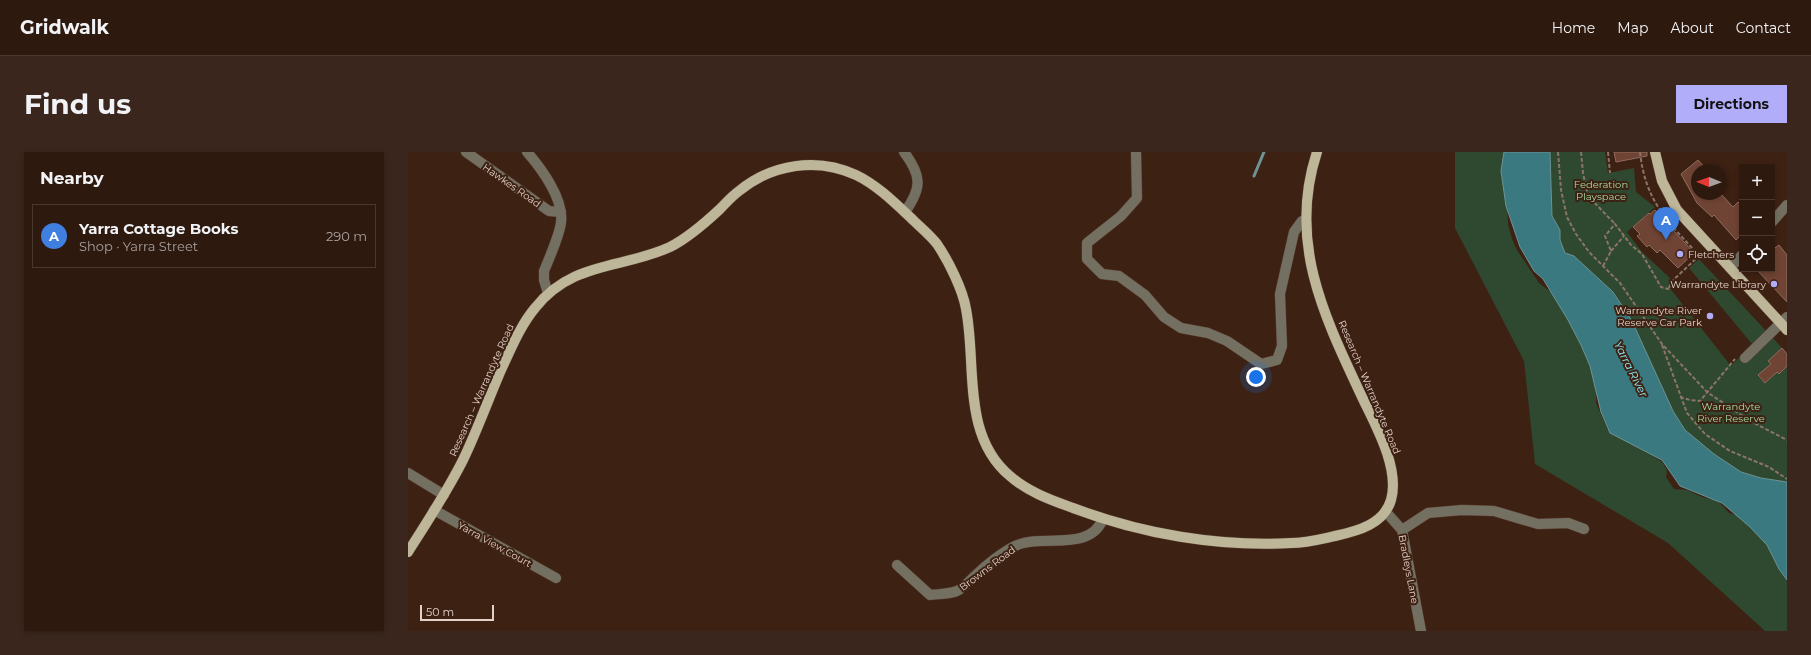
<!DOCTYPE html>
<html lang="en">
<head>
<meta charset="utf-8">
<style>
  body { margin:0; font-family:Montserrat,sans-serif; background:#3a261c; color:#f1f3f6 }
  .controls { position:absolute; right:12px; top:12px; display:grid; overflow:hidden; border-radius:0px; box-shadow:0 2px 6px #0003 }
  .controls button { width:36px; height:36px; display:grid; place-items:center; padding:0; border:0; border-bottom:1px solid #49382e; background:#2e190e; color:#f1f3f6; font:20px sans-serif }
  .compass { position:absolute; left:1283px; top:12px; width:36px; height:36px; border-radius:50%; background:#2e190e; box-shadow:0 2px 6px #0003; rotate:271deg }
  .scale { position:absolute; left:12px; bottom:10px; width:74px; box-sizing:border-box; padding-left:4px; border:2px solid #e3d0c7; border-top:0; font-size:11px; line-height:14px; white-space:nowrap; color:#e3d0c7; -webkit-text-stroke:3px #3d2113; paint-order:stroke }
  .you { position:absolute; left:848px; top:225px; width:14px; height:14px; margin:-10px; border:3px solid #fff; border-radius:50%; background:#1a73e8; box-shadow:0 0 0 6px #1a73e833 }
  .badge { display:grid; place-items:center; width:26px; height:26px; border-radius:50%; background:#b2adf9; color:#fff; font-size:13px; font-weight:700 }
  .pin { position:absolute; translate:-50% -33px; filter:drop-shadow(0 1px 2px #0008) }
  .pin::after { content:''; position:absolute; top:21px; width:14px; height:12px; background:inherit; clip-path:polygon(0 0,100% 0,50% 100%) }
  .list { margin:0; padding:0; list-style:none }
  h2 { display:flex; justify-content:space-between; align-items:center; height:52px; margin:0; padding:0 16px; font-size:17px }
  h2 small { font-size:13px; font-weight:400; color:#a7a09e }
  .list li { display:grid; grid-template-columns:26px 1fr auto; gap:12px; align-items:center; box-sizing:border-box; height:64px; margin:0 8px 8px; padding:0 8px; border:1px solid #49382e; border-radius:0px }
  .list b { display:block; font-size:15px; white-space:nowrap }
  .list p { margin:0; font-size:13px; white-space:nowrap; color:#a7a09e }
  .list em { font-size:13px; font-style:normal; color:#a7a09e }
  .icon { flex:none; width:22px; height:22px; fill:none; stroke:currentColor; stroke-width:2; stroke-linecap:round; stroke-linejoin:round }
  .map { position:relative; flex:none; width:1379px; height:479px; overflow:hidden; border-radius:0px }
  header { display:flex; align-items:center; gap:24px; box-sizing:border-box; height:56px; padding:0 20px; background:#2e190e; border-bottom:1px solid #49382e }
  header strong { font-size:19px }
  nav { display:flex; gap:22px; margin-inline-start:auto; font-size:14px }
  .intro { display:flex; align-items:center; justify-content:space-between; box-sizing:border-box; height:96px; padding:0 24px }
  h1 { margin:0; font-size:28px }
  .button { padding:10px 18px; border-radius:0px; background:#b2adf9; color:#111; font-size:14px; font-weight:700 }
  main { display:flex; gap:24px; padding:0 24px }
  aside { flex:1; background:#2e190e; border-radius:0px; box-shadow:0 2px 6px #0003 }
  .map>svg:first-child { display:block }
  .green { fill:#2e492f }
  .water { fill:#3a7980; stroke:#6d9395 }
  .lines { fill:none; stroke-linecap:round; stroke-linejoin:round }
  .stream { stroke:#6d9395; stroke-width:3 }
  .building { fill:#6f4434; stroke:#8f6c5f }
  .minor-casing { stroke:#583d30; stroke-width:11 }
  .major-casing { stroke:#583d30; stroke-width:11 }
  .path { stroke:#8c7468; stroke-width:2; stroke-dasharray:4 2; stroke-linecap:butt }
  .minor { stroke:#747061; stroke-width:10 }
  .major { stroke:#beb699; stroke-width:10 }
  .poi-dot { fill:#b2adf9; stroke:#3d2113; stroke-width:1.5 }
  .labels { text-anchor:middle; stroke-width:4; stroke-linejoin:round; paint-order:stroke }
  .park-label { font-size:10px; fill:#a5dda5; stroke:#3d2113 }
  .street-label { font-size:10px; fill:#e3d0c7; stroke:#3d2113 }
  .poi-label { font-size:10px; fill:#e3d0c7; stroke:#3d2113; text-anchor:end }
  .water-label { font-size:11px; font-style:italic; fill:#8beffa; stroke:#3d2113 }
</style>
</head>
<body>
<header>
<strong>Gridwalk</strong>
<nav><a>Home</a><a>Map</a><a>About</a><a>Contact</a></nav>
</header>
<div class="intro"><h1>Find us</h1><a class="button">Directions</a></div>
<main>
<aside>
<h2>Nearby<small></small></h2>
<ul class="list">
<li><span class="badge" style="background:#3f7fe0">A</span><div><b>Yarra Cottage Books</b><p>Shop · Yarra Street</p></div><em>290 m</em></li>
</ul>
</aside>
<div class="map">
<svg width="1379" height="479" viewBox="0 0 1379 479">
  <rect width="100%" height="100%" fill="#3d2113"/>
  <path class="green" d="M1047 0H1097L1100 72 1104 87 1109 98 1131 131 1152 147 1189 229 1188 251 1199 276 1205 282 1235 297 1254 310 1259 318 1258 325 1266 337 1279 338 1294 345 1308 348 1313 352 1321 361 1332 364 1352 373 1366 407 1379 426V479H1356V478L1260 391 1127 312 1116 209 1047 76Z
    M1142 0H1197L1200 21 1226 16 1228 40 1247 55 1219 80 1234 100 1262 126 1261 135 1323 214 1344 192 1281 116 1291 107 1374 196 1360 209 1363 212 1350 224 1357 231 1369 220 1371 222 1379 214V330L1353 326 1333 320 1306 302 1277 278 1265 259 1224 169 1205 140 1166 104 1157 101 1152 87V78L1144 64Z"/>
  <path class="water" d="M1096 0H1142L1144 64 1152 78V88L1157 101 1166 104 1205 140 1224 169 1265 259 1277 278 1306 302 1333 320 1353 326 1379 330V428L1371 417 1359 393 1342 375 1314 351 1272 334 1254 308 1202 281 1193 260 1182 214 1173 193 1160 168 1135 127 1126 119 1112 95 1098 54 1093 19Z"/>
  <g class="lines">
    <path class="stream" d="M846 24 856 0"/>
  </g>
  <path class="building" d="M1206 0H1239V4L1208 10Z
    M1290 8 1299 18H1289V42H1313L1325 55 1330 50 1334 54V82L1328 88 1306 63 1304 65 1289 51 1273 22Z
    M1247 58 1286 101 1270 116 1252 98 1249 101 1241 93 1239 95 1229 84 1232 82 1225 75 1241 61 1242 62Z
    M1371 93 1379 103V150L1348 117H1364V98Z
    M1374 196 1379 202V214L1371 222 1369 220 1357 231 1350 223 1363 212 1360 209Z"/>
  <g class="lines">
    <defs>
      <path id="minor" d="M58 0 141 59 153 60
        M119 0C133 16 156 47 153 70 152 82 141 107 136 119V128L140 141
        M496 0C514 24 514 36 497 60
        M728 0 729 46 713 64 679 91V107L694 122 711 124 737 143 756 165 773 176 800 181 819 189 853 212 869 208 874 194 872 142 886 80 894 69 898 68
        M1364 70 1379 53
        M1322 116 1334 103
        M1337 206 1379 165
        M0 321 36 343
        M26 358 148 426
        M978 360 994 378 1013 479
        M994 378 1020 361 1054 358 1086 359 1130 372 1160 371 1176 377
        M489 413 522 443C531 442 541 442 549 439 556 436 562 428 568 423 578 413 595 400 607 394 634 381 681 401 695 367"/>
      <path id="major" d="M1247 0 1254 29 1269 58 1379 178
        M0 400C19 370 39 340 55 308 69 279 80 248 93 218 103 197 112 174 127 156 164 109 214 117 262 95 280 86 297 71 312 57 318 51 324 44 331 39 364 12 409 5 448 23 469 33 487 51 504 67 512 75 522 83 529 92 540 108 555 138 558 157 569 213 553 283 602 324 620 340 643 348 665 356 734 382 810 395 883 391 898 391 913 387 927 384 950 379 976 372 983 348 992 317 968 274 955 247 917 166 879 91 909 0"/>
    </defs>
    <use href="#minor" class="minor-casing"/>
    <use href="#major" class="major-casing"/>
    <path class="path" d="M1150 0 1153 38 1159 65 1168 82 1181 100 1212 131 1254 192 1299 240 1342 269 1379 288
      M1173 0 1175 21 1180 44 1207 72
      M1200 0 1202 21
      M1232 0C1237 46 1256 66 1287 99
      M1203 99 1216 84
      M1195 114 1203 99 1197 84 1207 72 1223 93 1234 102 1253 135 1260 137 1272 129
      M1261 136 1263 130 1291 104
      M1254 193 1279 261 1297 282 1322 299 1361 315 1379 327
      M1272 245 1282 248 1292 249 1327 207"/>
    <use href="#minor" class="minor"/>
    <use href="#major" class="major"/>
  </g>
  <g class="poi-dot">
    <circle cx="1272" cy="102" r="4"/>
    <circle cx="1366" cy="132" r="4"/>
    <circle cx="1302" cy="164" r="4"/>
  </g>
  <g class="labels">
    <g class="park-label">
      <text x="1193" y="36">Federation<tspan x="1193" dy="12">Playspace</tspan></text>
      <text x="1323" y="258">Warrandyte<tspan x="1323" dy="12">River Reserve</tspan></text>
    </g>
    <g class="street-label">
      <text transform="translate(104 33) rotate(35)" y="4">Hawkes Road</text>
      <text transform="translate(962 235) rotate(67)" y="4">Research – Warrandyte Road</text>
      <text transform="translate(73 238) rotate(-66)" y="4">Research – Warrandyte Road</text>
      <text transform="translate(87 392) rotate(29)" y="4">Yarra View Court</text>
      <text transform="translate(579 416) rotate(-37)" y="4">Browns Road</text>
      <text transform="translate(1001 417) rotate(79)" y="4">Bradleys Lane</text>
    </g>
    <g class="poi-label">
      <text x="1280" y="106" text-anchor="start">Fletchers</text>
      <text x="1358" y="136">Warrandyte Library</text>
      <text x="1294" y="162">Warrandyte River<tspan x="1294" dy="12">Reserve Car Park</tspan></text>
    </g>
    <g class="water-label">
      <text transform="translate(1223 217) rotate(63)" y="4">Yarra River</text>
    </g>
  </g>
</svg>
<div class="controls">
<button>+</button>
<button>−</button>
<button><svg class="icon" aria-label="locate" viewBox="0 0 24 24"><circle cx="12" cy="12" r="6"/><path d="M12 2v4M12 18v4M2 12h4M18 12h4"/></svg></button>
</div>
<svg class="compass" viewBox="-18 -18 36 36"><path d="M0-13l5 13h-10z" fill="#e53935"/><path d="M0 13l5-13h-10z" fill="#a7a09e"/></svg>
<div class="scale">50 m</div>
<div class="you"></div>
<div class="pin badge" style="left:1258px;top:88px;background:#3f7fe0">A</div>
</div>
</main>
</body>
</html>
